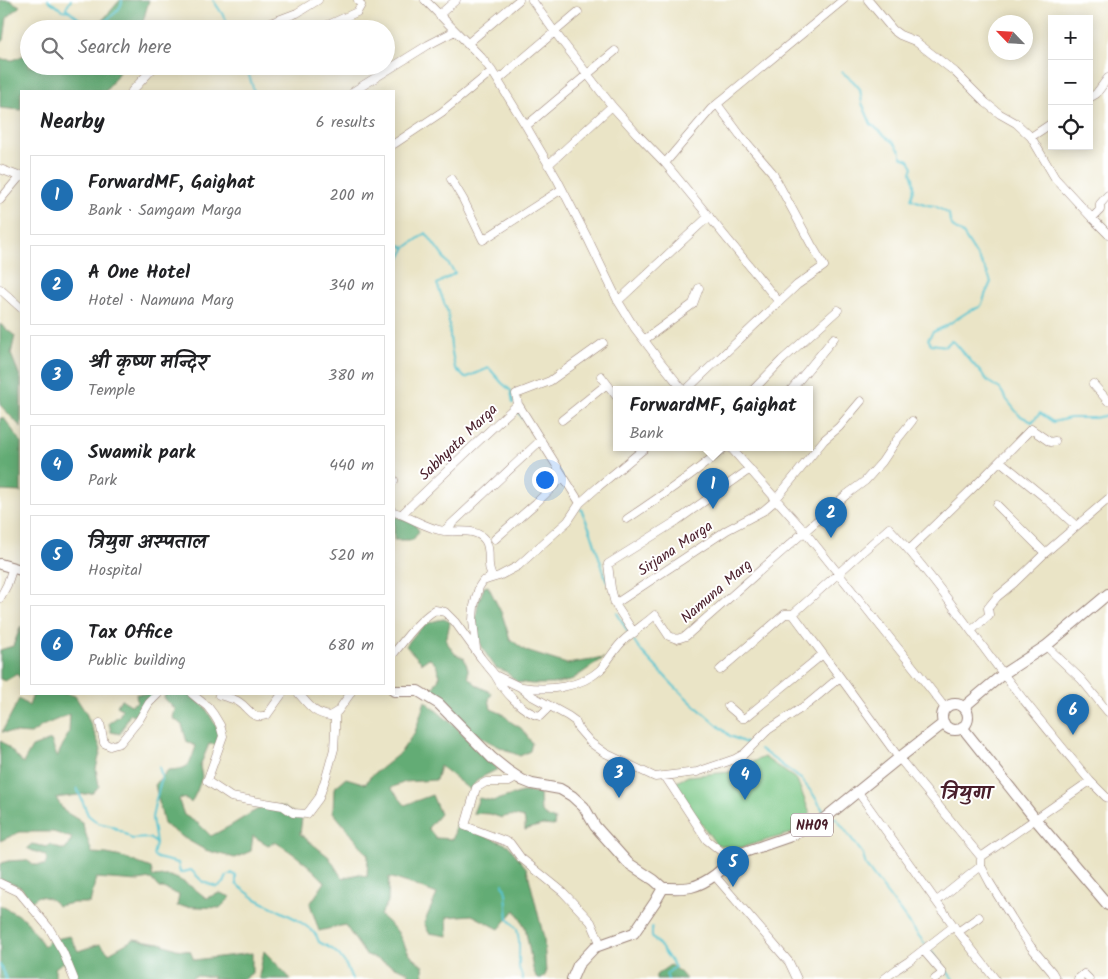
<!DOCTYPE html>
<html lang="en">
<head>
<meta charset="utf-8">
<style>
  body { margin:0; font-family:Kalam,"Playpen Sans Deva",sans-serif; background:#f2f2f2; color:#202124 }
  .controls { position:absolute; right:15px; top:15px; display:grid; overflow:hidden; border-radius:0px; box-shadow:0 2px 12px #0003 }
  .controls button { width:45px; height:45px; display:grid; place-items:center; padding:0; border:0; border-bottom:1px solid #e0e0e0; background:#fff; color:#202124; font:25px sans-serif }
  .compass { position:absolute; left:988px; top:15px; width:45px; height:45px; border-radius:50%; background:#fff; box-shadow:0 2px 12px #0003; rotate:295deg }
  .you { position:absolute; left:544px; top:479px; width:18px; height:18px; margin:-12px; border:4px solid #fff; border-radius:50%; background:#1a73e8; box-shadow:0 0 0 8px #1a73e833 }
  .badge { display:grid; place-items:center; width:32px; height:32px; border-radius:50%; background:#1f6fb2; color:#fff; font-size:16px; font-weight:700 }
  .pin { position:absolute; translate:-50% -41px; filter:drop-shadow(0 1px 2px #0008) }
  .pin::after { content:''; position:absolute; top:26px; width:18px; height:15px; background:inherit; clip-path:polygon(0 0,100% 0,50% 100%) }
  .popup { position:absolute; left:613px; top:386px; width:200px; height:65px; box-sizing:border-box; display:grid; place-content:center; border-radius:0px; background:#fff; filter:drop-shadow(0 1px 4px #0005); font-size:16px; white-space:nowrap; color:#757577 }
  .popup b { font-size:19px; color:#202124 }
  .popup::after { content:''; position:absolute; left:50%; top:100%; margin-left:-10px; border:10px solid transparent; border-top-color:#fff }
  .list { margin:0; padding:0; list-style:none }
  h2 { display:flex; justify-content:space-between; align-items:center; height:65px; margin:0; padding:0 20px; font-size:21px }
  h2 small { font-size:16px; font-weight:400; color:#757577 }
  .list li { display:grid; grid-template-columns:32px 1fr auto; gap:15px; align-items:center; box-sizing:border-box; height:80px; margin:0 10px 10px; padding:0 10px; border:1px solid #e0e0e0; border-radius:0px }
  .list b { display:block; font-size:19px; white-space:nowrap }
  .list p { margin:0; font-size:16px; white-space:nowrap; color:#757577 }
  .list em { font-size:16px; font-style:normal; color:#757577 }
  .icon { flex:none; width:28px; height:28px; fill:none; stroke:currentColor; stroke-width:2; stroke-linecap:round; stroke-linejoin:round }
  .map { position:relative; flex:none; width:1108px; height:979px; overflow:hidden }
  .search { position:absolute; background:#fff; box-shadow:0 2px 12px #0003; left:20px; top:20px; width:375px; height:55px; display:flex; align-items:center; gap:12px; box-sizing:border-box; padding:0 18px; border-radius:28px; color:#757577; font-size:19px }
  .panel { position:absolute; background:#fff; box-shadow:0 2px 12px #0003; left:20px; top:90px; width:375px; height:605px; border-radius:0px }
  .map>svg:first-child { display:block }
  .green { fill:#7bc887; stroke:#627459 }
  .forest { fill:#64ac74; stroke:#576650 }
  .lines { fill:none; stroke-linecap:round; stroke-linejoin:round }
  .stream { stroke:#59c5d1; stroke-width:2 }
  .minor-casing { stroke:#9a8278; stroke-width:9 }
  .major-casing { stroke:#9a8278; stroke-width:12 }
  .minor { stroke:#fff; stroke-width:8 }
  .major { stroke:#fff; stroke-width:10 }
  .labels { text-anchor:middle; stroke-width:4; stroke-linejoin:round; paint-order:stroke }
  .shield { fill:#fff; stroke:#80626b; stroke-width:1 }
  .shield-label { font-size:14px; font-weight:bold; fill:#4a1f2b }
  .street-label { font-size:15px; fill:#4a1f2b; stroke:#fff }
  .district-label { font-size:20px; font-weight:bold; fill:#4a1f2b; stroke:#fff }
</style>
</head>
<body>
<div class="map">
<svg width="1108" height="979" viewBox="0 0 1108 979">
  <rect width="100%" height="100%" fill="#fff"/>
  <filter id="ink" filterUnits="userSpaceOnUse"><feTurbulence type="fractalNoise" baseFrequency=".02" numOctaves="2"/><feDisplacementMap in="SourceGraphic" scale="10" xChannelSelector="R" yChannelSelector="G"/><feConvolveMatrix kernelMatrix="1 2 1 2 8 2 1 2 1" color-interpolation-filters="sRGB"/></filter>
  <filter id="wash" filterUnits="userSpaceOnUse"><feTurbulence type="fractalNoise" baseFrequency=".0096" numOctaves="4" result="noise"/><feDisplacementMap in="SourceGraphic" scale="20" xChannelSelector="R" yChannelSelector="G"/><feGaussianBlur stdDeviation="1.12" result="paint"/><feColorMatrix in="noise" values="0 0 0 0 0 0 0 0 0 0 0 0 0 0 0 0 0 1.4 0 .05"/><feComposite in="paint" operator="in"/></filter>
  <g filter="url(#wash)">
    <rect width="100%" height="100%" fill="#eae4c6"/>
    <path class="green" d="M764 757 797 780 811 816 792 833 736 849 716 844 673 784 688 776 730 772Z"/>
    <path class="forest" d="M0 0H9L20 6 7 18 4 40 0 44Z
      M120 0H149L141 29H95Z
      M29 53V66H123L106 91H21V110L0 108V59L13 60Z
      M0 324 15 336 11 354 21 379V427L0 405Z
      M0 418H4L21 442V492L0 491Z
      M394 516 414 523 419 531 413 540H394Z
      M488 586 502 614 510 639 526 651 567 664 604 658 570 681 552 684H532L517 682 505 671 496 668 486 654 478 639 476 617 478 604 484 587Z
      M444 619 450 622 446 641 455 654 464 658 468 669V677L478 686 492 693 489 699 491 709 503 714 511 722 521 728 532 743 530 751 520 756C503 749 477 737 464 725 461 721 455 717 453 713 452 711 452 708 450 706 444 700 438 696 432 690L440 676 436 665 429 658 422 663 406 646C418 630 423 622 444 619Z
      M21 626V679L17 674 5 681 0 679V650L13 646Z
      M33 694H69L75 696 86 713 101 749 96 769 99 786 93 793 56 798 64 811 82 822 92 853 107 854 122 857 151 868 153 877C158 877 165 875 170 876 181 879 197 890 206 898L220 893 231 897 220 908 177 906 179 895 163 888H159L151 879 138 881 96 878 90 903H73L57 906C52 898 46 897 38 896L31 902 21 887 0 879V865L2 863 8 861 26 860 34 865H45L47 859 45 855 33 851 27 848 32 844 47 847 50 844 60 849H66L72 838 53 832H20L0 841V741L4 743 23 763 32 747 51 740 57 757 69 732 70 714 42 726 31 734 2 732 19 699 29 706Z
      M136 694H155L140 712 134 716 130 714 120 734 111 732 109 723 120 715 122 709 117 706 121 699 131 705 137 702Z
      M165 694H189L205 707 219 731 217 745 209 744 200 766 202 777 197 791 191 803 187 799 180 798 179 801 184 815 199 824 211 836 230 826 251 813 266 805 284 807 302 818 300 834 329 857 342 878 359 874 367 877 368 855 333 812 334 788 346 778 366 784 369 778 400 753 415 732 425 701 455 726 498 769 478 779 470 790 440 766 436 780 405 782 391 788 405 805 432 795 440 814 428 828 436 838 453 839 456 824 508 845 527 869 544 938 546 974 542 979H537L533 969 525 927 515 910 499 929 472 915 447 917 448 936 429 933 424 923 437 894 411 884 389 877 388 902 380 915 397 931 409 954 423 966 424 979H410L408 972 395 967 365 954 345 925 319 931 310 904 325 882C310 866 294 853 275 842L268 845 253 836 251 851 235 858 205 850 184 838 164 824 155 785 168 770C190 769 189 766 196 746L187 742 182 725 173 718 175 709 164 698Z
      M522 792H532L540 795 541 812 546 816 555 820 554 826 542 825 525 830V823L524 818C516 816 510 814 502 818L490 814 473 813 479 798 493 801Z
      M0 905 25 919 44 946 50 940 70 936 78 951 100 944 109 953 134 939 160 943 176 949 190 951 194 960 252 953V973L244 979H212L214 977 196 976 190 979H78L63 962 55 968V979H0Z
      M264 951 291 979H260L259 976Z
      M670 965 680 972 686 979H656V975Z"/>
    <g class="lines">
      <path class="stream" d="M48 0 62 10 69 11 81 20 104 22C111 16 122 10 122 0
        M213 0 227 21 233 29
        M68 11 66 8 71 0
        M246 66 254 91
        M842 72 853 81 860 89 862 103 871 124 895 144 901 152V157L909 160 913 167 911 172C915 181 915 190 911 199L927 205 935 206 949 214 950 222 954 228 963 234 987 272 991 282 985 295 983 302 980 307 969 311 944 327 933 332 928 339 931 344 946 346 951 341 955 343 989 382 1000 389 1007 400 1019 415 1032 422 1040 413 1053 422 1070 418H1095L1108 415
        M394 241 405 248 426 233 455 273 437 284 448 313 451 347 455 368 465 378 489 368 502 383 511 391 513 403
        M394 265 399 260 405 249
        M518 411 523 419
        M581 509 591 532 607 582
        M617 613 628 632
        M634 641 641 651 674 686 693 704 730 736 748 744
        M760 749 801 779 813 794 824 812
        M77 788 88 815 98 823 111 826 123 832 132 839 149 838 156 843 153 855 157 858 178 863 180 873 191 870 203 882 217 887 224 883 227 876 232 873 236 876V884L256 899 296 919 310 929 316 935 319 942 332 949 339 955 345 963 352 979
        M828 821 836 818 863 854 866 866 925 944
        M156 843 152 818 155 803 162 777 159 767
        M503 884 506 893 508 919 517 929 519 941V968L523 979
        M652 927V936L661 947 675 967 666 974 668 979
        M929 949 953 979
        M0 965 6 979"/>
    </g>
  </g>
  <g filter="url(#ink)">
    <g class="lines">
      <defs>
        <path id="minor" d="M425 0 481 57 492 71 526 126 557 179 589 241 618 301 634 327 659 360 683 390
          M532 0 554 31 612 106 637 134 665 163 779 302 686 390
          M868 0 893 30 900 35 915 41 955 72 986 103 1000 114 1016 123 1031 137 1055 178 1092 218 1108 234
          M439 15 456 0
          M273 22 297 13 318 0
          M319 29 357 12 361 5 358 0
          M467 44 519 0
          M498 80 578 12
          M132 91 155 66
          M354 91 428 45 455 31
          M1089 98 1096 94 1108 78
          M717 104 740 135 772 172 811 244 824 266 797 285 779 302
          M526 126 615 51
          M1031 137 1052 123
          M394 144 442 112 492 71
          M665 163 711 109 843 0
          M548 165 612 106
          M0 169 21 177
          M451 179 463 199 483 240 562 189
          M0 200 21 175
          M1092 218 1100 210V204L1108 195
          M0 289 21 308
          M618 301 709 216
          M644 340 693 304 699 288
          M601 376 617 397
          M1093 384 1108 401
          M753 390 782 360 838 310
          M791 390 834 338
          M518 404 516 394 550 381 603 343
          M562 420 607 384
          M731 448 805 532 918 673 945 708
          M1000 461 1044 497 1076 526
          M394 480V481
          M776 499 824 440 839 427 861 401
          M997 505 1045 553
          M394 512C411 517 427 529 444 531 458 533 475 527 485 540 492 550 486 563 491 574L489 579 483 581 479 587 474 606 473 620 476 649
          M402 514 470 449 518 404 580 503 599 486 645 448
          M627 519C660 497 694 474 724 448
          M889 528C932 574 966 625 1004 675 1032 711 1061 746 1090 781L981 857 899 758 840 677 793 614Z
          M444 531 541 440
          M495 539 536 503 563 477
          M909 550 978 483 1031 429 1050 442 1055 441
          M489 579 499 576 518 566 568 521 580 503
          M0 598 7 585 13 567
          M615 604 727 530 763 511 776 500
          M972 630 989 615 988 608 997 597 1014 583 1045 553 1108 499
          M634 633 615 604 611 588 608 564 675 522 750 469
          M1046 646 1081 679 1108 712
          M394 653C406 638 418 621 435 610L445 612 455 622 481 658 495 675 520 687 530 695 568 716 575 721 578 728 591 743 605 753 655 777 697 772 735 759 744 754 768 730 809 703 840 677
          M720 670 785 614H793
          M495 675C503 690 523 713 540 716L550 706
          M522 687C548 691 580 688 600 670 608 661 614 650 622 642 632 632 645 624 655 615L669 636 677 639 686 636 846 495 865 481 882 462 896 441 912 421
          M192 694 208 707 214 715 220 725 223 736 207 781 231 797 283 806 293 813 307 814 319 798 327 774 334 749 335 731V713
          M299 694C310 706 313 713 330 716L338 711 350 694
          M219 695C226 697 233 698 239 702 250 709 251 720 267 715L282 694
          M728 706 742 718H745L823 654
          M100 723 104 743 110 746 120 743 139 720 149 703 158 694
          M665 776 707 840 727 856 736 855
          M518 777 509 782H486L476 788 465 826 510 843 521 858 563 892 591 922 601 945
          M1090 781 1106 797 1108 798
          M858 792 956 929 995 979
          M981 857V866L990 883 1018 928 1031 947 1052 972 1056 979
          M714 875 789 962 797 979
          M0 883 19 892 49 928 63 952 74 979
          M937 901 981 866
          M958 932 979 917
          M923 950 942 972V974L935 979
          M884 979 897 969 909 961 954 926
          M1078 979 1084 974 1089 979"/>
        <path id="major" d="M0 564 21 570
          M394 691H418L439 704 492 758 507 770 522 780 532 784 560 789 572 796 584 807 595 826 628 863 654 880 663 888C672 888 682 889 691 887 708 883 725 868 736 855L791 836 825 818 899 758 944 723
          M942 717a13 13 0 1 1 26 0a13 13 0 1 1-26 0Z
          M964 707 1003 674 1046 646 1108 594
          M962 727 1036 820 1108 905
          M572 979 578 965 595 947 634 933 655 902 663 888"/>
      </defs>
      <use href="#minor" class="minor-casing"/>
      <use href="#major" class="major-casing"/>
      <use href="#minor" class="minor"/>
      <use href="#major" class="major"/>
    </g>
  </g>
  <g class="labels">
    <rect class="shield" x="791" y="813.5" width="42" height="23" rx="4"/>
    <g class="shield-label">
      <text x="812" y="830">NH09</text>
    </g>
    <g class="street-label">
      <text transform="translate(458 442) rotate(-44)" y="5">Sabhyata Marga</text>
      <text transform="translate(675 548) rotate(-34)" y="5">Sirjana Marga</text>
      <text transform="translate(716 591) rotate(-41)" y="5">Namuna Marg</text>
    </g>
    <g class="district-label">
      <text x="966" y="799">त्रियुगा</text>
    </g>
  </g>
</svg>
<div class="controls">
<button>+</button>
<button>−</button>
<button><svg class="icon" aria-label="locate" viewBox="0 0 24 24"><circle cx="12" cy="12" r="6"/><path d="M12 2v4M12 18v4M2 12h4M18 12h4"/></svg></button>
</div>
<svg class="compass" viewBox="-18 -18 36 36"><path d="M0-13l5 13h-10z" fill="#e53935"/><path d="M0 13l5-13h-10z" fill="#757577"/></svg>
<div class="you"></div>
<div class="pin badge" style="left:713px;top:509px">1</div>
<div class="popup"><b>ForwardMF, Gaighat</b>Bank</div>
<div class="pin badge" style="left:831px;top:538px">2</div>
<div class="pin badge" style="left:619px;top:798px">3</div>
<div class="pin badge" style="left:745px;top:800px">4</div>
<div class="pin badge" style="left:733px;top:887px">5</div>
<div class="pin badge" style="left:1073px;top:735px">6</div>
<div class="search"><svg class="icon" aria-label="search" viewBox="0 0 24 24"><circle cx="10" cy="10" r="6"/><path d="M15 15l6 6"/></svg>Search here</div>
<section class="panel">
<h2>Nearby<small>6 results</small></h2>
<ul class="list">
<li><span class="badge">1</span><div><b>ForwardMF, Gaighat</b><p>Bank · Samgam Marga</p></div><em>200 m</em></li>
<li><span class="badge">2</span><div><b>A One Hotel</b><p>Hotel · Namuna Marg</p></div><em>340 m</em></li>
<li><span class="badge">3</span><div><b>श्री कृष्ण मन्दिर</b><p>Temple</p></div><em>380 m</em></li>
<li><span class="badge">4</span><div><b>Swamik park</b><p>Park</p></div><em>440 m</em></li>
<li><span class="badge">5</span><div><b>त्रियुग अस्पताल</b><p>Hospital</p></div><em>520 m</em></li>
<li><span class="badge">6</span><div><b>Tax Office</b><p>Public building</p></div><em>680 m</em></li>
</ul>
</section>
</div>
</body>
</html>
